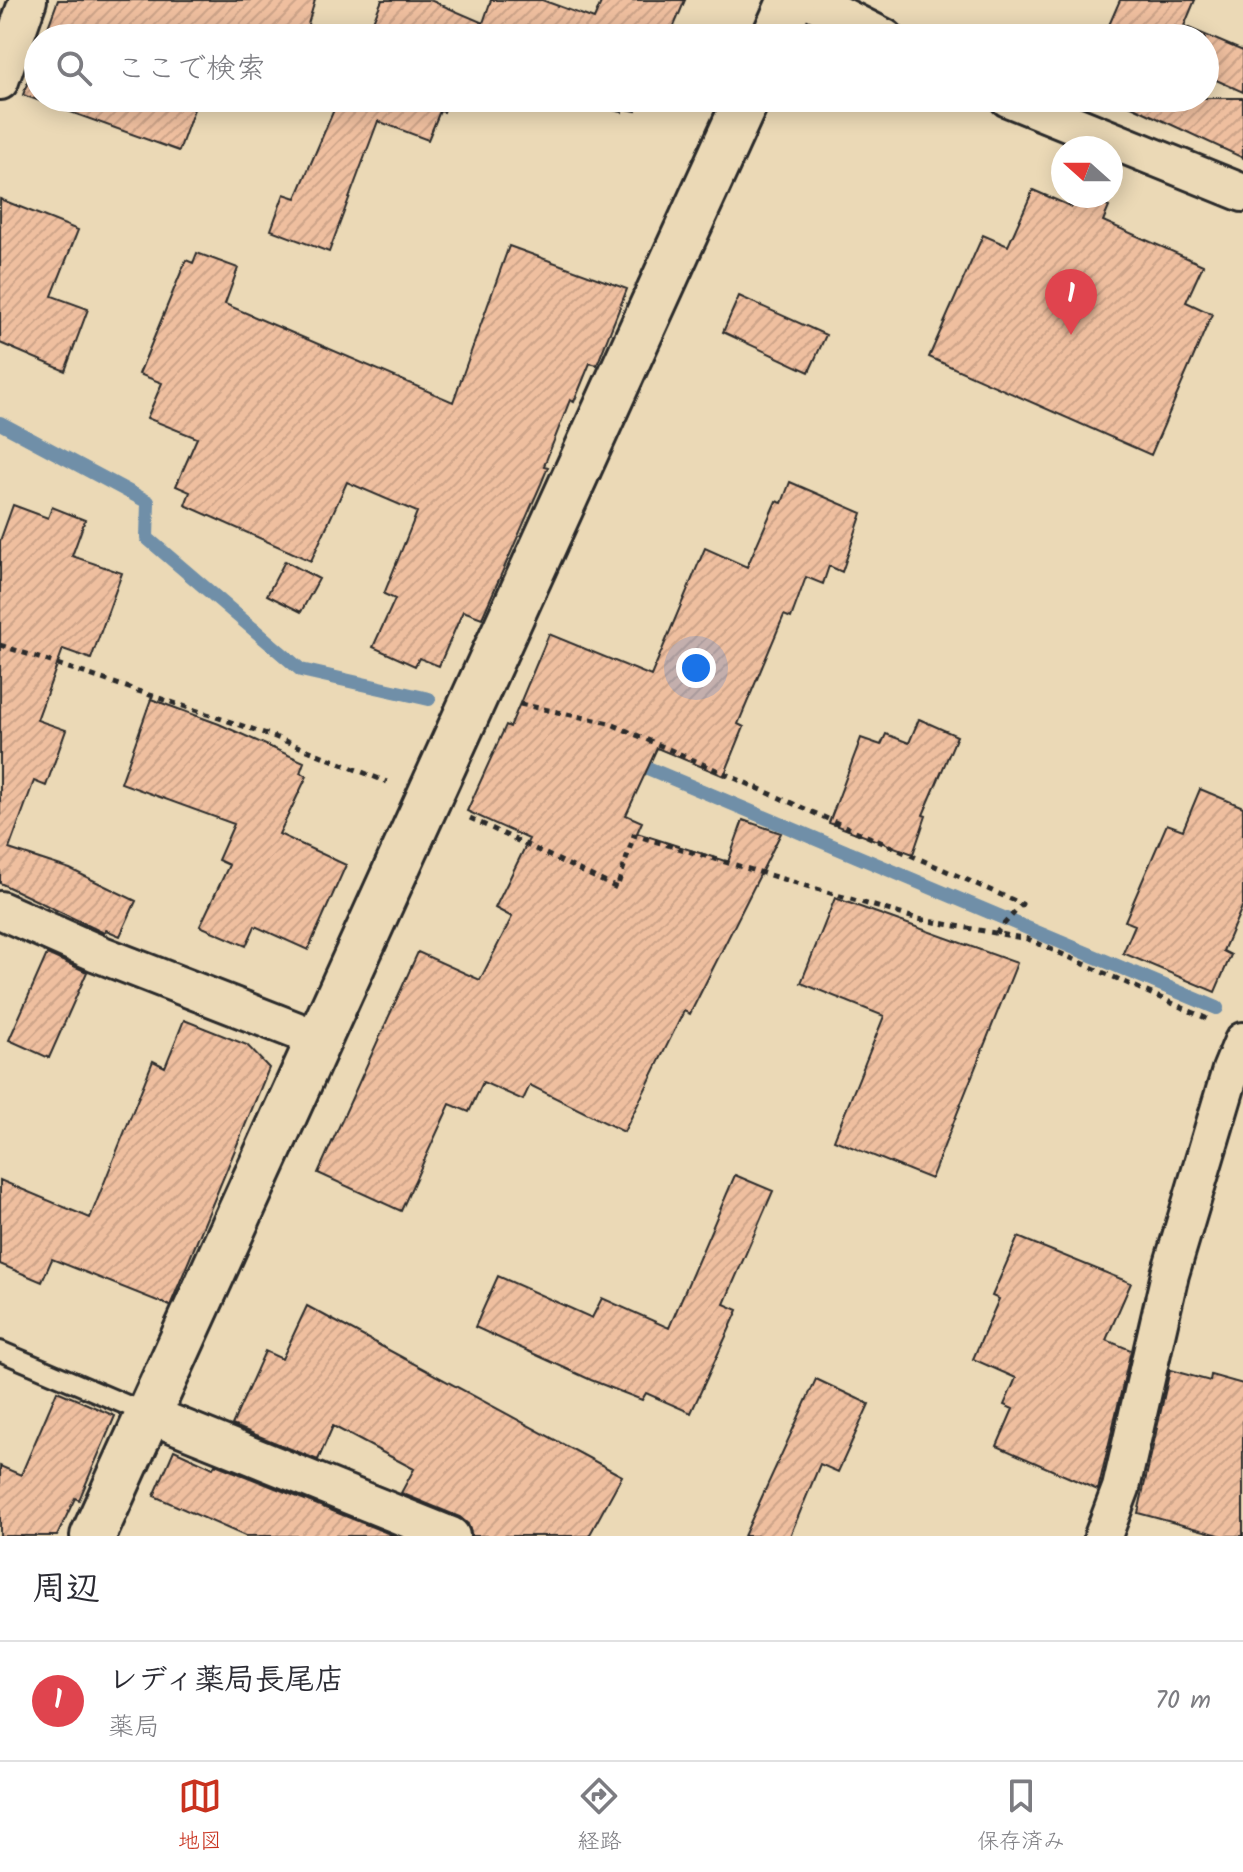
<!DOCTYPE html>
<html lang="ja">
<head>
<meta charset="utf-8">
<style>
  body { margin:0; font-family:Kalam,"Klee One",sans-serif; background:#f7f7f7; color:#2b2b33 }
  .compass { position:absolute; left:1051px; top:136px; width:72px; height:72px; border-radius:50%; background:#fff; box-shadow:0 4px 20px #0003; rotate:291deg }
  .you { position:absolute; left:696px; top:668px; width:28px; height:28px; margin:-20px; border:6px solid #fff; border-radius:50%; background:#1a73e8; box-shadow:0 0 0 12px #1a73e833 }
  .badge { display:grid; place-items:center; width:52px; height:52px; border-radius:50%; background:#c8321e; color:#fff; font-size:26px; font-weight:700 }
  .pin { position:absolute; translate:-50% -66px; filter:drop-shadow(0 2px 4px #0008) }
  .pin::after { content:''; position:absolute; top:42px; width:28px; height:24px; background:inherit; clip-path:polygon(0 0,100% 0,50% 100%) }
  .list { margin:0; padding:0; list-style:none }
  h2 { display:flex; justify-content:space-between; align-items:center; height:104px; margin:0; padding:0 32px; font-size:34px }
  h2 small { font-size:26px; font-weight:400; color:#7c7c81 }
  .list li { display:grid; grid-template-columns:52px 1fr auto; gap:24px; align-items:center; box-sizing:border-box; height:120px; padding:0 32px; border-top:2px solid #e1e1e2 }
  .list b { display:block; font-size:30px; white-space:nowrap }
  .list p { margin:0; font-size:26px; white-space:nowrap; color:#7c7c81 }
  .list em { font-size:26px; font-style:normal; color:#7c7c81 }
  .icon { flex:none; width:44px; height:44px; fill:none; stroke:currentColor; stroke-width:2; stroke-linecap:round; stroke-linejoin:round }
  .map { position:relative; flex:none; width:1243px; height:1536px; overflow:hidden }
  .search { position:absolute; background:#fff; box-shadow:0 4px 20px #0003; left:24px; right:24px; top:24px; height:88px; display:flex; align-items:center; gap:20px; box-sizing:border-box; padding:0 28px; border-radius:44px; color:#7c7c81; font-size:30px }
  .sheet { height:224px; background:#fff }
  nav { display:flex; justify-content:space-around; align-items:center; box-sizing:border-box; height:112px; border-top:2px solid #e1e1e2; background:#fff; font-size:22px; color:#7c7c81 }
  nav a { display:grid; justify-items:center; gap:4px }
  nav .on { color:#c8321e }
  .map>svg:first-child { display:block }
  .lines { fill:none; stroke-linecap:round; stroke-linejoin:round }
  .stream { stroke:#6f8fa8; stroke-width:14 }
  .building { fill:url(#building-hatch); stroke:#2b2b2b; stroke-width:2 }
  .service-casing { stroke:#2b2b2b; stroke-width:24 }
  .minor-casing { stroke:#2b2b2b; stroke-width:42 }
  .tertiary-casing { stroke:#2b2b2b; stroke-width:50 }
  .path { stroke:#2b2b2b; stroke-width:5; stroke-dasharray:6 6; stroke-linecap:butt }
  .service { stroke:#ebd9b6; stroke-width:18 }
  .minor { stroke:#ebd9b6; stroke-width:36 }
  .tertiary { stroke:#ebd9b6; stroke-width:44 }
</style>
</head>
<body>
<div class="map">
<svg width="1243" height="1536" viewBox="0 0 1243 1536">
  <defs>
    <pattern id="building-hatch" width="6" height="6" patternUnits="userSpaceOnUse" patternTransform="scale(2)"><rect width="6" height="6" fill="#efbf9f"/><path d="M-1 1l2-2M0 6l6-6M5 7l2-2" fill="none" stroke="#cda489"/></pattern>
  </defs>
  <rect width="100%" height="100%" fill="#ebd9b6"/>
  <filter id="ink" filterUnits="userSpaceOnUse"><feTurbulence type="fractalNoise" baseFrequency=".0125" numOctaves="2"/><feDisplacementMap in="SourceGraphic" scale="16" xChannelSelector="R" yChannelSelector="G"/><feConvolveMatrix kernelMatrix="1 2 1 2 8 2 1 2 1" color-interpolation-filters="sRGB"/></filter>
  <g filter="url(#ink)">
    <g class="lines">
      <path class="stream" d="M0 423 148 502 147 538 301 670 429 699
        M631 761 1217 1008"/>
    </g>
    <path class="building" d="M58 0H315L304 38H44Z
      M382 0H430L483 23 491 0H542L594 19 602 0H685L669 38H366Z
      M1120 0H1195L1184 26 1243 51V92L1205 75V38H1120L1106 32Z
      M38 54V98H198L179 151 23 95Z
      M339 98H449L444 112 440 111 428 140 378 121 329 252 271 230 284 194 296 198Z
      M560 98H639L636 111 622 108V112Z
      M1114 98H1243V158Z
      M1033 190 1072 207 1077 196H1082L1109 207 1103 221 1203 265 1186 302 1212 314 1151 455 929 357 983 235 1008 246Z
      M0 199 78 230 52 296 88 309 65 371 0 343Z
      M509 246 627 289 597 365 590 363 574 402 570 400 544 466 548 467 541 484 482 618 463 611 439 666 419 658 415 666 373 647 395 599 384 594 417 512 347 482 311 561 185 505 190 492 176 486 197 438 147 418 162 383 139 374 186 260 193 263 197 253 238 268 225 304 453 402Z
      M739 296 826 335 809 372 723 332Z
      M790 482 862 513 842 572 829 566 823 584 806 577 791 618 784 615 738 724 744 727 724 776 657 748 626 815 642 822 637 833 728 862 743 820 781 833 690 1014 684 1011 624 1132 530 1085 523 1100 483 1082 469 1112 450 1104 401 1211 318 1173 418 952 480 980 512 917 495 908 529 839 467 811 506 725 510 727 549 634 651 676 705 548 747 567 776 501 782 503Z
      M13 505 48 518 52 507 85 520 72 556 122 573 91 659 63 649 37 720 66 730 46 786 34 781 9 849 70 869 136 901 120 936 106 930 104 933 0 883V541Z
      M285 561 319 579 301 612 267 595Z
      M151 699 219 724 304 762 300 773 307 776 279 834 346 865 308 950 255 926 246 946 200 926 229 865 218 860 234 824 121 783Z
      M919 719 957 736 923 815 926 816 913 854 829 823 861 738 881 745 886 734 909 743Z
      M1200 789 1243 807V905L1223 951 1231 955 1215 992 1123 953 1135 925 1125 921 1167 824 1183 830Z
      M835 898 1017 963 931 1179 834 1140 884 1016 801 983Z
      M47 954 87 972 49 1058 9 1040Z
      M184 1020 247 1045 269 1068 170 1306 52 1259 42 1282 0 1264V1180L90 1218 153 1061 165 1067Z
      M735 1175 773 1191 724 1304 738 1310 691 1413 646 1393 642 1400 591 1380 475 1327 498 1276 592 1318 602 1298 669 1328Z
      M1018 1237 1131 1283 1106 1340 1131 1350 1098 1490 997 1446 1013 1409 1004 1405 1016 1378 973 1359 999 1299 992 1296Z
      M307 1306 622 1476 589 1536H472L468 1524 460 1517 401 1493 414 1469 333 1426 318 1460 232 1425 265 1351 282 1359Z
      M1170 1370 1210 1381 1211 1375 1243 1384V1536H1223L1138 1513Z
      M816 1379 869 1404 838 1472 820 1464 790 1536H744Z
      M57 1391 115 1416 79 1500 75 1498 57 1536H0V1466L21 1475Z
      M174 1450 213 1468 215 1464 395 1536H245L154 1496Z"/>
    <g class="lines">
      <defs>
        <path id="service" d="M0 1351 148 1414"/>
        <path id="minor" d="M810 0 885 38
          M0 81 28 0
          M1008 98 1243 193
          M0 910 97 953 318 1039
          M148 1414 451 1536
          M1103 1536 1121 1488 1170 1274 1231 1070 1243 1041"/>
        <path id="tertiary" d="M774 38 791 0
          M93 1536 747 98"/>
      </defs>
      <use href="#service" class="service-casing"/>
      <use href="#minor" class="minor-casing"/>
      <use href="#tertiary" class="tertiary-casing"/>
      <path class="path" d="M0 645 270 735 387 782
        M520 704 609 723 1022 904 996 933
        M470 818 617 888 634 835 918 919 1028 939 1210 1020"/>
      <use href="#service" class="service"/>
      <use href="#minor" class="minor"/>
      <use href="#tertiary" class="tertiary"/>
    </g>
  </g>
</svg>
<svg class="compass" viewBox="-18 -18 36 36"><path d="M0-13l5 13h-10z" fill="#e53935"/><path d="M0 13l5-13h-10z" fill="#7c7c81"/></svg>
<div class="you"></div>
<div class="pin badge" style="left:1071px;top:335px;background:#e0444e">1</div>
<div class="search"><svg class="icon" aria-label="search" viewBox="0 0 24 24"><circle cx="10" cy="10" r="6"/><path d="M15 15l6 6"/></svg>ここで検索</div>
</div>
<section class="sheet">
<h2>周辺<small></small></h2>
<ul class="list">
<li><span class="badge" style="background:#e0444e">1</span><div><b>レディ薬局長尾店</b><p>薬局</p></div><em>70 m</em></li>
</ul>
</section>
<nav>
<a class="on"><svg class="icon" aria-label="map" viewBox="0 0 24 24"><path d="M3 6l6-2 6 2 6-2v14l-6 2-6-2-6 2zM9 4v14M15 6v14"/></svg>地図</a>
<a><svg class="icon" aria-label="directions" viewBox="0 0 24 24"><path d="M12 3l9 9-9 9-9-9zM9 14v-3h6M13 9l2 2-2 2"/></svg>経路</a>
<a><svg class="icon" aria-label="saved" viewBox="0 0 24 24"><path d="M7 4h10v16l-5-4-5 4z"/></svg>保存済み</a>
</nav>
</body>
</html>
